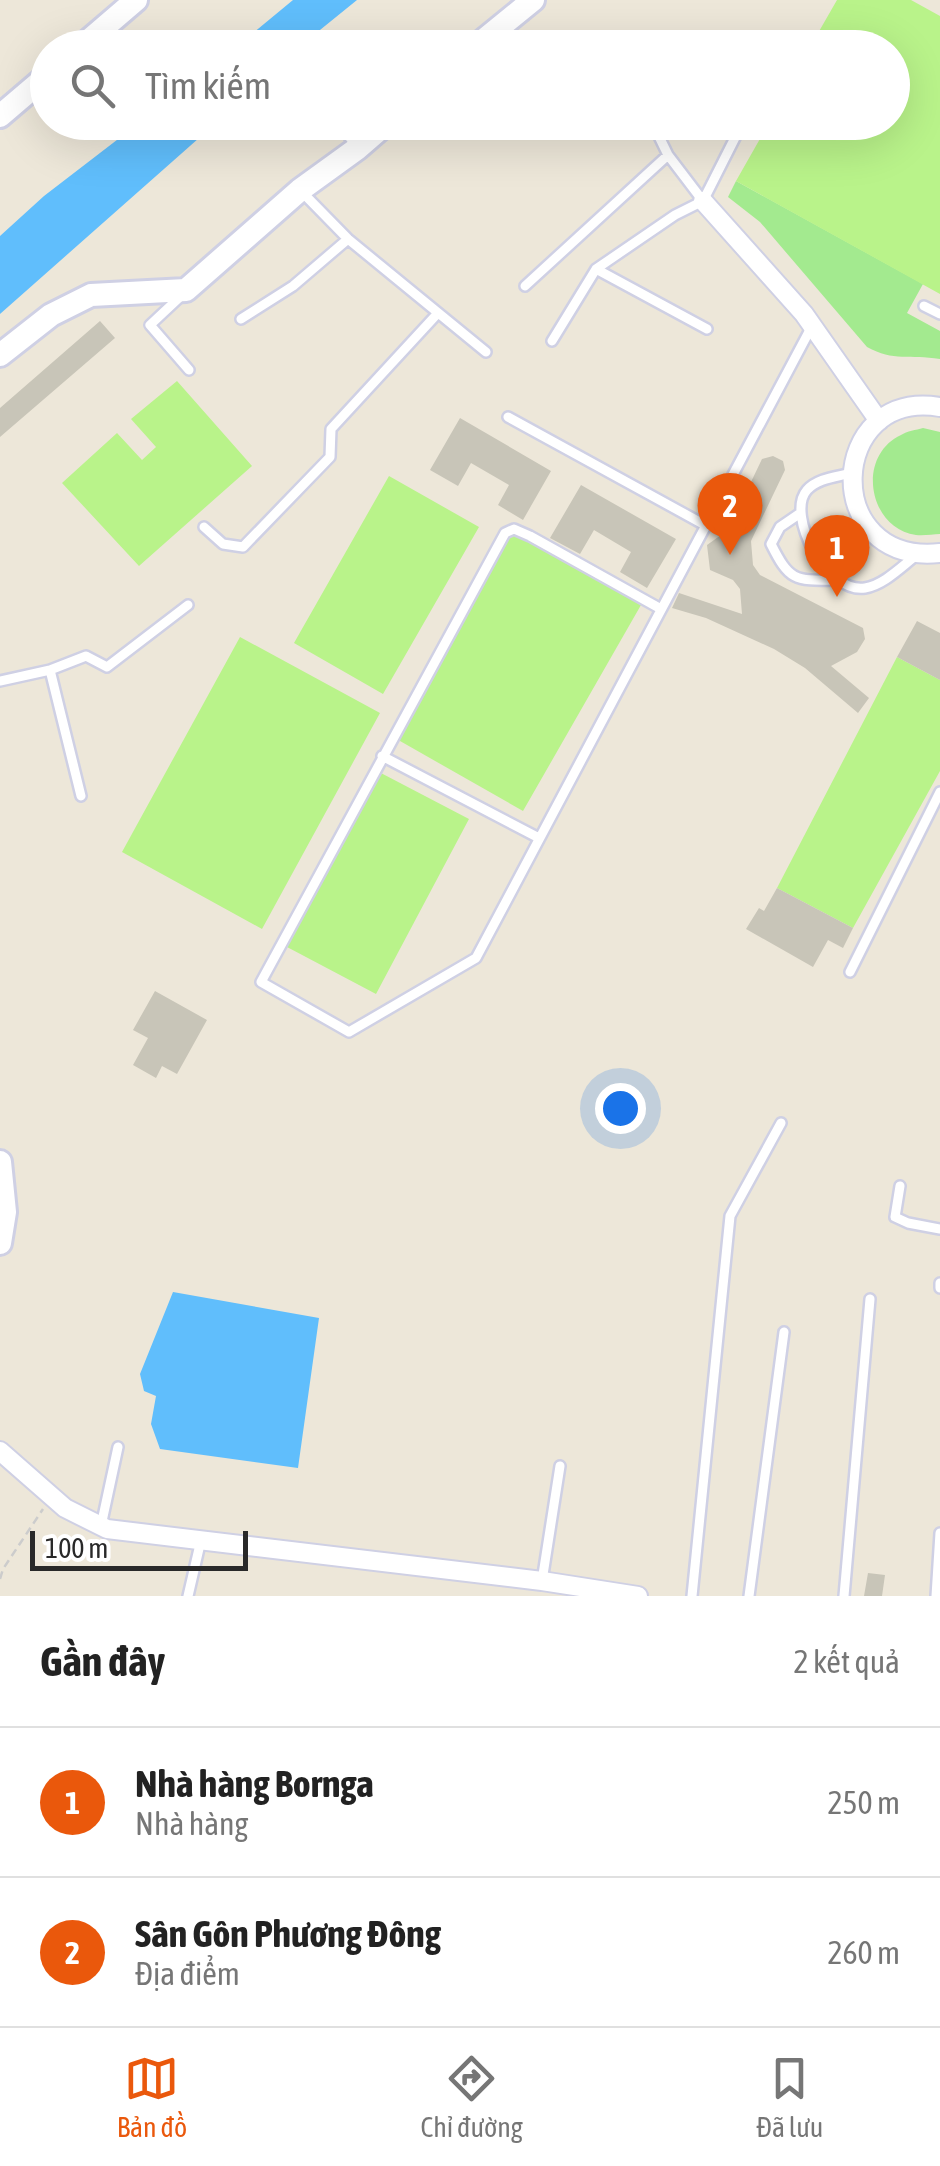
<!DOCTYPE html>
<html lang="vi">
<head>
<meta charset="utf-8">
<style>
  body { margin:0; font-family:"Asap Condensed",sans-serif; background:#f6f6f6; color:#222 }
  .scale { position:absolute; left:30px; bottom:25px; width:218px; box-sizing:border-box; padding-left:10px; border:5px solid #292929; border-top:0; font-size:28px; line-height:35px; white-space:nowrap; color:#292929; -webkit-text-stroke:8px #fff; paint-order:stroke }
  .you { position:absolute; left:620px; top:1108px; width:35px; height:35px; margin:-25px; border:8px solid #fff; border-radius:50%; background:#1a73e8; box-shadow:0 0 0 15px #1a73e833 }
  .badge { display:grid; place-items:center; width:65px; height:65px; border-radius:50%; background:#ea580c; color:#fff; font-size:32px; font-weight:700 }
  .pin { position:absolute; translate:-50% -82px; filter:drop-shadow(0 2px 5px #0008) }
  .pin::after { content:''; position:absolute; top:52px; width:35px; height:30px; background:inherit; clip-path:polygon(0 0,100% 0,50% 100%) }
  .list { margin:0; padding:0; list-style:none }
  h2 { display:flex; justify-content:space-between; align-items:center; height:130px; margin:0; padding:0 40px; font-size:42px }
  h2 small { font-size:32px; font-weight:400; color:#767676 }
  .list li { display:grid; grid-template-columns:65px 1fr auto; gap:30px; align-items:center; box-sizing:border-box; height:150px; padding:0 40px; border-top:2px solid #e0e0e0 }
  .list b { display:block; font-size:38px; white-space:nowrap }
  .list p { margin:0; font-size:32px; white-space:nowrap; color:#767676 }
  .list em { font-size:32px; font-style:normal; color:#767676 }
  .icon { flex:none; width:55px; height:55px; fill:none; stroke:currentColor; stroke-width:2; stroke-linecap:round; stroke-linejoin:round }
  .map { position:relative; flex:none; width:940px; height:1596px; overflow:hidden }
  .search { position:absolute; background:#fff; box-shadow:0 10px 40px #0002; left:30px; right:30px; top:30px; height:110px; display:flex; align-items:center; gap:25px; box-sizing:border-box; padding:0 35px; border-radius:55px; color:#767676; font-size:38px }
  .sheet { height:430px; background:#fff }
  nav { display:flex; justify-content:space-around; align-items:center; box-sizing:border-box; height:140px; border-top:2px solid #e0e0e0; background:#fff; font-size:28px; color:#767676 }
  nav a { display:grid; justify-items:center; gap:5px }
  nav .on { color:#ea580c }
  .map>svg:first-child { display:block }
  .green { fill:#a3ea8f }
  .pitch { fill:#b9f38a }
  .water { fill:#60befc }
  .building { fill:#c8c5b8 }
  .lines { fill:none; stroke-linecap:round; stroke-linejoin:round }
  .service-casing { stroke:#cfd0e4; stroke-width:14 }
  .minor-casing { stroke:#cfd0e4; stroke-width:22 }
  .tertiary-casing { stroke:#cfd0e4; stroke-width:28 }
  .path { stroke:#ccc; stroke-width:2.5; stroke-dasharray:8 5; stroke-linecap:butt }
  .service { stroke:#fff; stroke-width:9 }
  .minor { stroke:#fff; stroke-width:18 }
  .tertiary { stroke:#fff; stroke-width:22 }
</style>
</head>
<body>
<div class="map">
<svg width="940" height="1596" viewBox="0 0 940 1596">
  <rect width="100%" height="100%" fill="#ede7d9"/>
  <path class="green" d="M736 181 923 284 907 313 940 331V359C909 354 894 362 867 347L760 222 728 197Z
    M923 428 940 432V534C933 534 924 536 916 535 868 528 856 456 901 435 907 431 916 430 923 428Z"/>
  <path class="pitch" d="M837 0H911L940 16V294L736 181 769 123 892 122V48L810 47Z
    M177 381 252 466 139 566 62 483 117 433 142 460 156 447 131 419Z
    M389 476 479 527 383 694 294 643Z
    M512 531 641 605 523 811 393 737Z
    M240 637 380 713 262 929 122 852Z
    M897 657 940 680V771L853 928 777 888Z
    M379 772 469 819 376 994 287 947Z"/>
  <path class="water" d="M293 0H357L299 47H236Z
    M139 123H216L0 314V236L44 196Z
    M173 1292 319 1318 298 1468 160 1449 151 1424 156 1396 144 1391 140 1374Z"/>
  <path class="building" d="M100 321 115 338 0 437V408Z
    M460 418 551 471 523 520 498 505 509 485 471 463 458 486 430 470Z
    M773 456 783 461 785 470 751 541 753 565 760 575 863 628 865 639 857 652 831 666 869 698 858 713 805 668 774 649 706 618 672 608 679 593 742 614 740 589 733 580 710 570 707 545 728 530 762 459Z
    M581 485 676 539 647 588 620 572 631 552 594 530 580 554 550 538Z
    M917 621 940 633V680L897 657Z
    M777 888 853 928 843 948 828 940 813 967 746 929 759 908 764 911Z
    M155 991 207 1020 177 1074 162 1066 156 1078 133 1065 148 1038 133 1030Z
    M868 1573 885 1575 882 1596H864Z"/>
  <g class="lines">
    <defs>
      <path id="service" d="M608 47 609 48
        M337 122 357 146
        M652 122 668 155 703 201
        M302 192 348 239 486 352
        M596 269 707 329
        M525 286 668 155
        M181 296 150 325 189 370
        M924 306 940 314
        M241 319 293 286 348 239
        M552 341 596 269 675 215 703 201 743 122
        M508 417 705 525
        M851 473C837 477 818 478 807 490 785 515 827 594 865 588 884 585 902 566 918 554
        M799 514 780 527 771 544C789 580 794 581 834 580
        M204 527 223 544 243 547 330 457 331 429 438 313
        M661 609 530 536 514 529 505 533 261 982 349 1032 476 958 812 326
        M50 670 86 656 107 667 188 605
        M0 681 50 670 81 796
        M382 756 539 838
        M850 972 940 792
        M900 1186 895 1217 908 1223 940 1229
        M940 1283V1288
        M101 1526 118 1447
        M542 1581 560 1466
        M188 1596 201 1540
        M692 1596 730 1216 781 1123
        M749 1596 784 1332
        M844 1596 870 1299
        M936 1596 940 1533"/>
      <path id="minor" d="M703 201 804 314 879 421
        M940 407C827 388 820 566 940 553
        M0 1451 65 1508 107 1529 542 1581 638 1596"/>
      <path id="tertiary" d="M80 48 136 0
        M474 48 533 0
        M0 116 48 75
        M0 355 51 315 91 295 186 290 300 190 358 148 388 122
        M0 1162 5 1212 0 1243"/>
    </defs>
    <use href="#service" class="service-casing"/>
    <use href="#minor" class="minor-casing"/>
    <use href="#tertiary" class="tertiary-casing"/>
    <path class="path" d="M0 1579 3 1569 43 1509"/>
    <use href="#service" class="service"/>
    <use href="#minor" class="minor"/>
    <use href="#tertiary" class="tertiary"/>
  </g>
</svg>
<div class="scale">100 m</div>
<div class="you"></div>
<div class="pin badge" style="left:837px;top:597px">1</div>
<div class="pin badge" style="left:730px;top:555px">2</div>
<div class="search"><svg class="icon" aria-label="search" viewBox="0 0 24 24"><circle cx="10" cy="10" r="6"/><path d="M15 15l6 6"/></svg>Tìm kiếm</div>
</div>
<section class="sheet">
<h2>Gần đây<small>2 kết quả</small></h2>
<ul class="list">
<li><span class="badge">1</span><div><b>Nhà hàng Bornga</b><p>Nhà hàng</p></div><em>250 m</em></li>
<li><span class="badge">2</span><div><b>Sân Gôn Phương Đông</b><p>Địa điểm</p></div><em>260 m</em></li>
</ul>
</section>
<nav>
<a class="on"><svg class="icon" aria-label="map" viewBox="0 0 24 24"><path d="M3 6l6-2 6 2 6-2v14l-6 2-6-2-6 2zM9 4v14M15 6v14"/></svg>Bản đồ</a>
<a><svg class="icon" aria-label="directions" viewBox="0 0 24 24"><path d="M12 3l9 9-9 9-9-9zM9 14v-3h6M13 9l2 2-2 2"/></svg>Chỉ đường</a>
<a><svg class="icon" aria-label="saved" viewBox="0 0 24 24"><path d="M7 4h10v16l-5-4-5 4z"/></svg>Đã lưu</a>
</nav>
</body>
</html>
